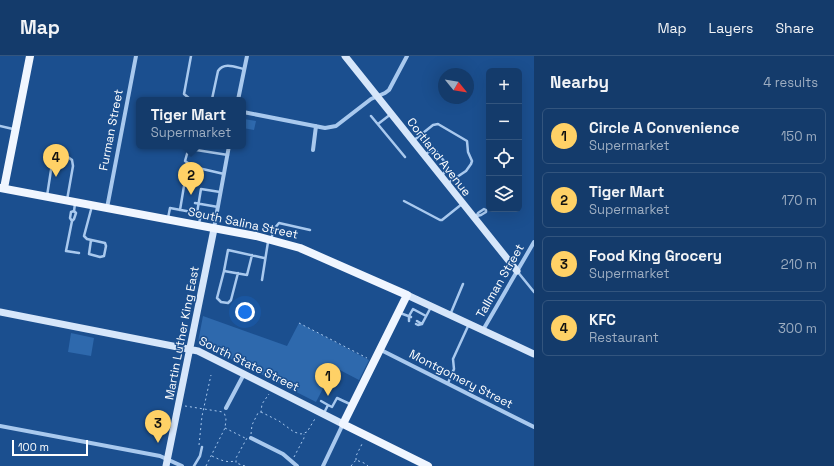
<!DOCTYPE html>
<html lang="en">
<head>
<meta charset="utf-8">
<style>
  body { margin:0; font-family:"Space Grotesk",sans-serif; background:#214673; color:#f1f3f6 }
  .controls { position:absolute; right:12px; top:12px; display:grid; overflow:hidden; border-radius:6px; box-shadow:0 4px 16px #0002 }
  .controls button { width:36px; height:36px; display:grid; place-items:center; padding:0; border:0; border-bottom:1px solid #33557e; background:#143b6b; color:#f1f3f6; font:20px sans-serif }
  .compass { position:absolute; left:438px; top:12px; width:36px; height:36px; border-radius:50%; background:#143b6b; box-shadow:0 4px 16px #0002; rotate:120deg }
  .scale { position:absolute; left:12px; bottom:10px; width:76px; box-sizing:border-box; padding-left:4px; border:2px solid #fff; border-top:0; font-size:11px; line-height:14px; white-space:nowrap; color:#fff; -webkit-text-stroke:3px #1b4f8f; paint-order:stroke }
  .you { position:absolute; left:245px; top:256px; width:14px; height:14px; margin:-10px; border:3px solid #fff; border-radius:50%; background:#1a73e8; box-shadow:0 0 0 6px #1a73e833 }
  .badge { display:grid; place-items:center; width:26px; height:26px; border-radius:50%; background:#ffd166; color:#111; font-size:13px; font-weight:700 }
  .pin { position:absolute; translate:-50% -33px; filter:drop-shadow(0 1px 2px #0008) }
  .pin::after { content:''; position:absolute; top:21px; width:14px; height:12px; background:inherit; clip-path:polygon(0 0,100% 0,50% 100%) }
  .popup { position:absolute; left:136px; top:41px; width:110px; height:52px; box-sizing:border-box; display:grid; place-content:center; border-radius:6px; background:#143b6b; filter:drop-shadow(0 1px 3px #0005); font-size:13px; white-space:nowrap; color:#9dadc1 }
  .popup b { font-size:15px; color:#f1f3f6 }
  .popup::after { content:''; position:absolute; left:50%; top:100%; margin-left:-8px; border:8px solid transparent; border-top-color:#143b6b }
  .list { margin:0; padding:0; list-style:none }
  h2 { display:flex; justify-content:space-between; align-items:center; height:52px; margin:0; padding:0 16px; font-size:17px }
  h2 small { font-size:13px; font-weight:400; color:#9dadc1 }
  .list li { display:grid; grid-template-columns:26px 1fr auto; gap:12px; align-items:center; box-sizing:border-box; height:56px; margin:0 8px 8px; padding:0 8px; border:1px solid #33557e; border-radius:6px }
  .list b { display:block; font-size:15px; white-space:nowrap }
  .list p { margin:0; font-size:13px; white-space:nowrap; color:#9dadc1 }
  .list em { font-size:13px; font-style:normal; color:#9dadc1 }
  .icon { flex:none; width:22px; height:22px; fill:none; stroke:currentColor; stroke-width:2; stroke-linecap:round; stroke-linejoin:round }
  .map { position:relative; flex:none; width:534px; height:410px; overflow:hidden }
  header { display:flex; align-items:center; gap:24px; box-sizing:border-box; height:56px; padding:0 20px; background:#143b6b; border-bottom:1px solid #33557e }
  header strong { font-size:19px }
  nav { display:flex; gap:22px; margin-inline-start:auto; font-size:14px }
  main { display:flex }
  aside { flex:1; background:#143b6b }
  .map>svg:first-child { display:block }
  .green { fill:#2e69ad }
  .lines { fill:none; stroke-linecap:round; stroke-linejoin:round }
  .path { stroke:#a9c9ee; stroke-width:1; stroke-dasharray:2 3; stroke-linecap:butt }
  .lane { stroke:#a9c9ee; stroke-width:2.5 }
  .street { stroke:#a9c9ee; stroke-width:4 }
  .secondary { stroke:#d6e6fa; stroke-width:7 }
  .primary { stroke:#f0f6ff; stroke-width:8 }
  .labels { text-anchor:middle; stroke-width:3; stroke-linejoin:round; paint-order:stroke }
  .street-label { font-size:12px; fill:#fff; stroke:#1b4f8f }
</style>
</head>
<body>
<header>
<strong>Map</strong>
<nav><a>Map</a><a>Layers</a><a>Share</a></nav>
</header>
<main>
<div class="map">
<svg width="534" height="410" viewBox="0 0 534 410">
  <rect width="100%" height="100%" fill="#1b4f8f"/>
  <path class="green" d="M244 63 256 65 254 74 243 72Z
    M203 260 287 290 299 267 369 304 359 324 334 311 316 346 198 286Z
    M71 277 94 282 91 300 68 296Z"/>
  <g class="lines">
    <path class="path" d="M299 267 367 302
      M185 350 223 356
      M261 356 279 365 294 376 301 378 307 376 316 361
      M225 372 245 382
      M251 378 252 369 258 357 261 356 262 348 269 338
      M199 389 202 360 211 319
      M212 400C220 404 227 407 235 405
      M294 401 304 382V378
      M356 404V400L363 386
      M206 410 225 372 226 363 224 356
      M245 410 236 407V402L247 382
      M351 410 356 404 364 407 368 410"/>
    <path class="lane" d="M191 0 184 38 190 43 198 44
      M212 43 221 44
      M210 44 212 43 218 15C224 6 235 11 244 13
      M371 60 405 101
      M378 68 391 58
      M0 70 13 73
      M413 85 433 69 438 68 467 85 468 96 472 105 471 108 466 115 448 127
      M189 90 190 93 228 99
      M190 93 187 98 185 105 194 111 224 118
      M424 99 432 94 436 95 448 110 447 114 442 119
      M47 140 51 114 55 102C60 98 68 100 72 104L73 110 67 144
      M404 145 440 164H442L462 148
      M195 147 218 151
      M180 154 184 130
      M74 155 76 157 74 163 72 165 70 162 71 156 74 155 75 148
      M197 157 201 159 199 167
      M476 161 478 157 484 153 486 154V156L481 159 477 160
      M168 162 170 152 197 157 201 133 220 136
      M72 165 66 195 79 197
      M271 183 274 173 279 167 310 174
      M91 184 89 198 100 201 104 200 106 190 105 187 87 183 84 180 92 150
      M252 199 247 219 224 215 228 194 264 202
      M224 215 217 242 221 246 228 247 231 244 238 217
      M517 215 534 236
      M262 224 268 186
      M400 257 411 261
      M450 259 463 228
      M409 265V260L413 253 426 260
      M417 265 422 268 431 251
      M416 268 418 269 422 268
      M448 327 454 313 453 303 469 268
      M321 345 328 349
      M324 357 328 349 332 351 337 342 352 349
      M194 410 200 400 202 391"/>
    <path class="street" d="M238 44 247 0
      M243 56 325 72 336 70 371 43 385 37 389 34 407 0
      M313 94 316 70
      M107 152 136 0
      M214 172 229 90
      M483 274 534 186
      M379 293 534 371
      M226 352 244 318
      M0 370 160 400 182 410
      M251 382 283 398 297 410
      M323 410 343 368"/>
    <path class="secondary" d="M345 0 517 215
      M407 239 534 298
      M0 256 198 295 343 368
      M166 410 214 173"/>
    <path class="primary" d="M0 132 256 180 300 192 407 239 343 368 428 410
      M4 132 30 0"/>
  </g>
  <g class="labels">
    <g class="street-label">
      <text transform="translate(111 74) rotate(-79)" y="4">Furman Street</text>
      <text transform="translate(439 101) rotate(52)" y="4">Cortland Avenue</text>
      <text transform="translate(243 167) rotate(12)" y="4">South Salina Street</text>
      <text transform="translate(500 225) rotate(-60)" y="4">Tallman Street</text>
      <text transform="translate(182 277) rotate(-79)" y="4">Martin Luther King East</text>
      <text transform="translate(249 308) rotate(26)" y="4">South State Street</text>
      <text transform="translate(461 323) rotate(27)" y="4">Montgomery Street</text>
    </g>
  </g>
</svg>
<div class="controls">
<button>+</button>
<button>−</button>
<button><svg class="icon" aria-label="locate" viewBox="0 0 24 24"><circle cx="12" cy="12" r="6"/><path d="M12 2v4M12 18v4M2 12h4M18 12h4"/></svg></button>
<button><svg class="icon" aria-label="layers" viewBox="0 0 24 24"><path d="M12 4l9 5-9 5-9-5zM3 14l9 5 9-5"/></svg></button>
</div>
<svg class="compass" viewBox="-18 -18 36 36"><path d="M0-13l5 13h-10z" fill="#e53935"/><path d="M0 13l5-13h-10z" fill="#9dadc1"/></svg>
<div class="scale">100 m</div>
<div class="you"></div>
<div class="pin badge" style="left:328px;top:340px">1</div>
<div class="pin badge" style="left:191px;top:139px">2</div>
<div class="popup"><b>Tiger Mart</b>Supermarket</div>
<div class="pin badge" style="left:158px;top:387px">3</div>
<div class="pin badge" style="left:56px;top:121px">4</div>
</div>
<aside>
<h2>Nearby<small>4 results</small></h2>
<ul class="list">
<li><span class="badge">1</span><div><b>Circle A Convenience</b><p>Supermarket</p></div><em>150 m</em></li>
<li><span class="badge">2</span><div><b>Tiger Mart</b><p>Supermarket</p></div><em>170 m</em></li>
<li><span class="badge">3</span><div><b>Food King Grocery</b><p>Supermarket</p></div><em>210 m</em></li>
<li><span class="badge">4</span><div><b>KFC</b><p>Restaurant</p></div><em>300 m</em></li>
</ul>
</aside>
</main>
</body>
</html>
